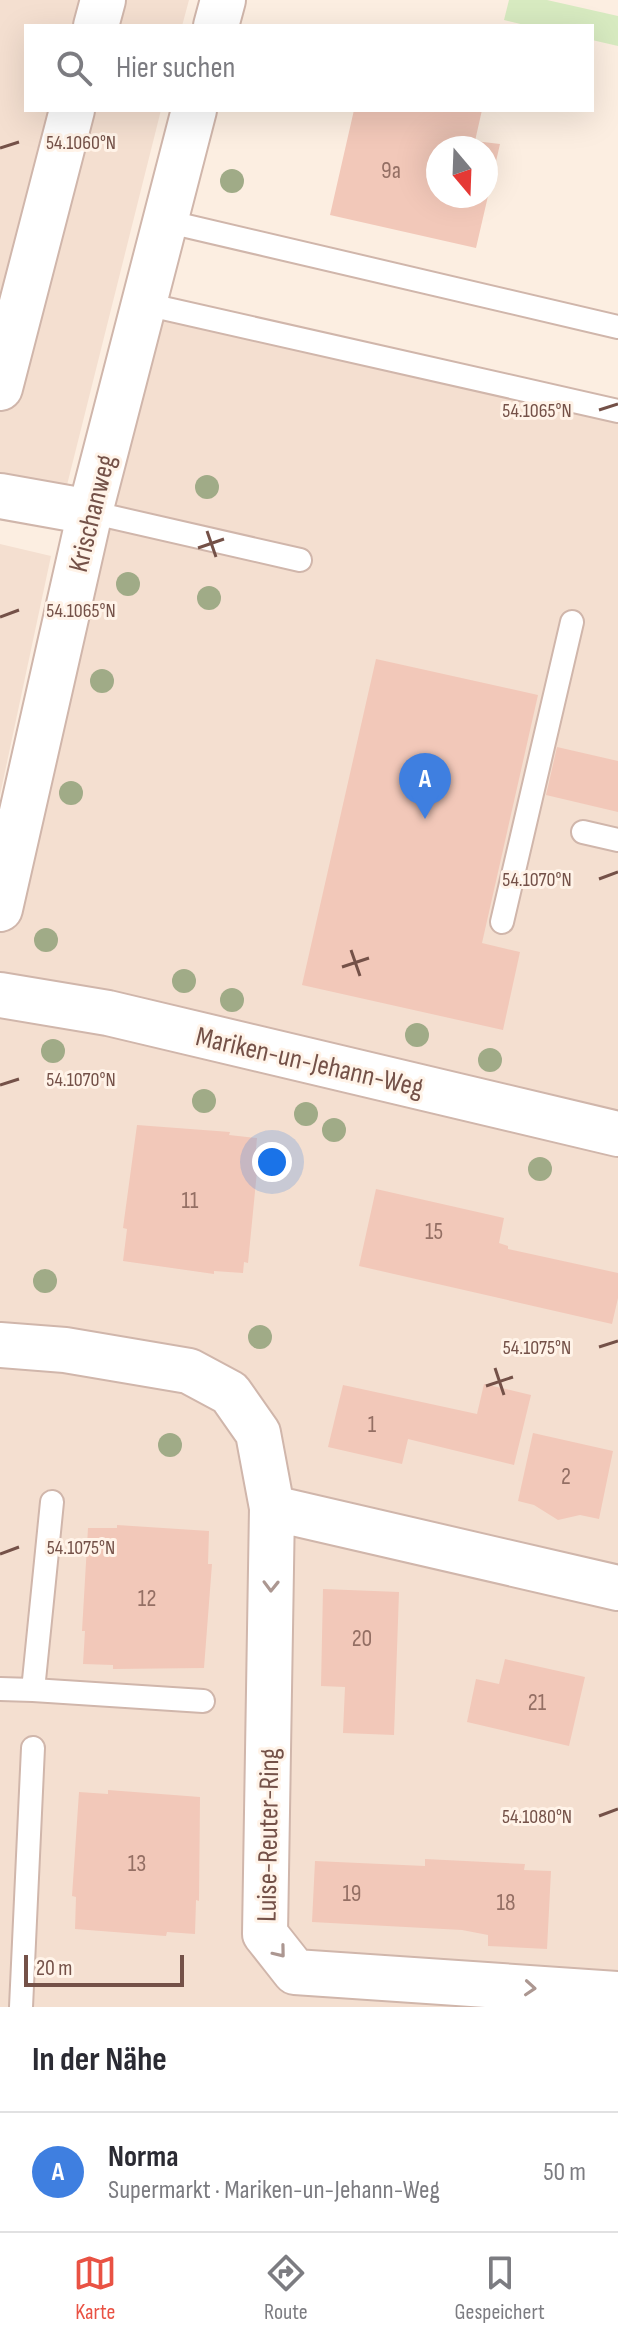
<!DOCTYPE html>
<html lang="de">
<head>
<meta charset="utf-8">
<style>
  body { margin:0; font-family:"Sofia Sans Condensed",sans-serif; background:#f7f7f7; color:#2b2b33 }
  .compass { position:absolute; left:426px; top:136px; width:72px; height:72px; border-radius:50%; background:#fff; box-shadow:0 8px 32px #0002; rotate:161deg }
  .scale { position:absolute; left:24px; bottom:20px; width:160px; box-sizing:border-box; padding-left:8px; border:4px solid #745148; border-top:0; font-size:22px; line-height:28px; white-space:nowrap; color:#745148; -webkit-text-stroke:6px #fff3e8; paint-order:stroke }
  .you { position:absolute; left:272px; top:1162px; width:28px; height:28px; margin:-20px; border:6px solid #fff; border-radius:50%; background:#1a73e8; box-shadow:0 0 0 12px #1a73e833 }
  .badge { display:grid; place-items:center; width:52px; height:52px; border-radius:50%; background:#e95244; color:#fff; font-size:26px; font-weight:700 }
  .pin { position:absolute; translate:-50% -66px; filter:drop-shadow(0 2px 4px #0008) }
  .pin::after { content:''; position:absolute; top:42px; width:28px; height:24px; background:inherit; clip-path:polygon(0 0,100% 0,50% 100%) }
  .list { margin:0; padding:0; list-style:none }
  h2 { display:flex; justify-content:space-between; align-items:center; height:104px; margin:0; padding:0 32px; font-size:34px }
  h2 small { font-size:26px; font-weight:400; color:#7c7c81 }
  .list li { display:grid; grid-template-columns:52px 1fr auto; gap:24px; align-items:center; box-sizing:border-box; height:120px; padding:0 32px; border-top:2px solid #e1e1e2 }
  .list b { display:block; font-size:30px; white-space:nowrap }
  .list p { margin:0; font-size:26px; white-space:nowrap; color:#7c7c81 }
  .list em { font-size:26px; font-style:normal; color:#7c7c81 }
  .icon { flex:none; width:44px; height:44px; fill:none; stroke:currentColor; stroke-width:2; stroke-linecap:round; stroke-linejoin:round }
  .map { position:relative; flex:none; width:618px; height:2007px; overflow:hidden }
  .search { position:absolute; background:#fff; box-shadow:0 8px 32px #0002; left:24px; right:24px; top:24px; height:88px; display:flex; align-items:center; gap:20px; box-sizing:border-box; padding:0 28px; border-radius:0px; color:#7c7c81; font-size:30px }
  .sheet { height:224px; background:#fff }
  nav { display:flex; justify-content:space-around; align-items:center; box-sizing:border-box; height:112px; border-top:2px solid #e1e1e2; background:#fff; font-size:22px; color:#7c7c81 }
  nav a { display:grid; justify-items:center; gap:4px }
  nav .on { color:#e95244 }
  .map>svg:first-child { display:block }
  .residential { fill:#f4dfd0 }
  .green { fill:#d7eac0 }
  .building { fill:#f2c8b9; fill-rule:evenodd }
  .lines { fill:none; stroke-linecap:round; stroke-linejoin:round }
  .lane-casing { stroke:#d0b6ab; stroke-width:26 }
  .street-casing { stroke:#d0b6ab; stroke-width:48 }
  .lane { stroke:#fff; stroke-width:22 }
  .street { stroke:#fff; stroke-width:44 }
  .tree { fill:#a0ab87 }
  .oneway { stroke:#ac9791 }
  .ticks { fill:none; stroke:#745148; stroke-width:3 }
  .labels { text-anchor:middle; stroke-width:6; stroke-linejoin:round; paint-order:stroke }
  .number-label { font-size:24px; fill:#946f64 }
  .street-label { font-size:28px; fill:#745148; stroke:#fff3e8 }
  .ticks-label { font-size:20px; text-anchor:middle; fill:#745148; stroke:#fff3e8; stroke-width:6; stroke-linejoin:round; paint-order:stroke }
</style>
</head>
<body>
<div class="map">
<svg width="618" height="2007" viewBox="0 0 618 2007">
  <rect width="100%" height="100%" fill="#fceee1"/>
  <path class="residential" d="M0 0H189L182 26H26V110H161L65 493 0 477Z
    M145 304 618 401V2007H0V909Z
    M0 544 51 556 0 795Z"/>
  <path class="green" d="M509 0H547L618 16V46L592 40V26H529L504 20Z"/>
  <path class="building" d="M354 110H482L475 141 500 144 476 248 330 215ZM438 148H486V196H438Z
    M376 659 538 695 482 943 520 952 503 1030 302 985Z
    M557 747 618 761V812L546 795Z
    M137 1125 230 1132 229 1135 257 1138 254 1170 257 1171 248 1263 244 1262 243 1273 214 1271V1274L123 1261 127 1229 123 1228Z
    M376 1189 504 1218 499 1243 508 1246V1249L618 1273V1298L612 1324 359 1266Z
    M484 1384 531 1395 514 1465 408 1439 402 1464 328 1447 343 1385 477 1414Z
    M533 1433 613 1451 599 1519 580 1515 558 1520 534 1505 518 1501Z
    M117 1525 209 1531 208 1564H212L204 1668 113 1669V1665L83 1664 85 1631H82L88 1528H117Z
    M323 1589 399 1592 394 1735 343 1733 345 1687 321 1686Z
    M505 1659 585 1677 569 1746 467 1722 476 1679 499 1684Z
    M108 1790 200 1797 199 1901 196 1900 195 1934 167 1932 166 1936 75 1929 76 1897 72 1896 79 1792 108 1794Z
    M425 1859 525 1864 524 1870 551 1871 547 1949 488 1946V1935L462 1930 312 1922 315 1861 425 1866Z"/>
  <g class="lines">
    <defs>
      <path id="lane" d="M165 221 618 327
        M145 304 618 411
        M90 512 300 560
        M583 832 618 840
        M502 922 572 622
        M52 1502 33 1690 203 1701
        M0 1689 33 1690
        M21 2007 33 1748"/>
      <path id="street" d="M96 26 103 0
        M216 26 223 0
        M0 388 72 110
        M0 496 90 512
        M0 909 90 512 194 110
        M0 995 108 1013 618 1134
        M0 1345 65 1350 189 1371 230 1393 258 1433 272 1508 618 1588
        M272 1508 265 1934 295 1972 618 1994"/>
    </defs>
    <use href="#lane" class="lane-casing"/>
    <use href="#street" class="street-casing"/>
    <use href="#lane" class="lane"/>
    <use href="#street" class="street"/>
  </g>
  <g class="tree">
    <circle cx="232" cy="181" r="12"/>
    <circle cx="207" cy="487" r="12"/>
    <circle cx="128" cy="584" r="12"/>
    <circle cx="209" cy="598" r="12"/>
    <circle cx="102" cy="681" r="12"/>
    <circle cx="71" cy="793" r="12"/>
    <circle cx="46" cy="940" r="12"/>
    <circle cx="184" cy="981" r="12"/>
    <circle cx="232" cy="1000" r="12"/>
    <circle cx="417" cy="1035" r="12"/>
    <circle cx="53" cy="1051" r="12"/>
    <circle cx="490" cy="1060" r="12"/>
    <circle cx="204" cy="1101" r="12"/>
    <circle cx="306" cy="1114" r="12"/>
    <circle cx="334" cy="1130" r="12"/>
    <circle cx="540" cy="1169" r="12"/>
    <circle cx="45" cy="1281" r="12"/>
    <circle cx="260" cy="1337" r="12"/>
    <circle cx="170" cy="1445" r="12"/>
  </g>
  <defs><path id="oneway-chevron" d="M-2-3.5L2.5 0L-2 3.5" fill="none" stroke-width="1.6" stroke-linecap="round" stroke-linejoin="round" transform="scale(2)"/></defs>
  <g class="oneway">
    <use href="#oneway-chevron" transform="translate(271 1586) rotate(91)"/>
    <use href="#oneway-chevron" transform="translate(280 1952) rotate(51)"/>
    <use href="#oneway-chevron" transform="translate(530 1988) rotate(4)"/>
  </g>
  <path class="ticks" d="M0 148 19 142M599 410 618 404M207 531 216 557M198 548 224 539M0 617 19 610M599 879 618 872M351 950 360 976M342 967 369 958M0 1085 19 1079M599 1347 618 1341M495 1368 504 1395M486 1386 513 1377M0 1554 19 1547M599 1816 618 1809"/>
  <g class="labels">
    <g class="number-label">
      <text x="391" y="178">9a</text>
      <text x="190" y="1208">11</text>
      <text x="434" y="1239">15</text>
      <text x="372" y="1432">1</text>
      <text x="566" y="1484">2</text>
      <text x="147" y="1606">12</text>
      <text x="362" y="1646">20</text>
      <text x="537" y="1710">21</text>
      <text x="137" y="1871">13</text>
      <text x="352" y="1901">19</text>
      <text x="506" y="1910">18</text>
    </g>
    <g class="street-label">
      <text transform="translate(91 513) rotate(-76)" y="10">Krischanweg</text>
      <text transform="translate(310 1061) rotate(13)" y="10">Mariken-un-Jehann-Weg</text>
      <text transform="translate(267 1835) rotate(-89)" y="10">Luise-Reuter-Ring</text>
    </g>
  </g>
  <g class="ticks-label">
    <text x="81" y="149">54.1060°N</text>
    <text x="537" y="417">54.1065°N</text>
    <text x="81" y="617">54.1065°N</text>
    <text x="537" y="886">54.1070°N</text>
    <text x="81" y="1086">54.1070°N</text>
    <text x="537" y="1354">54.1075°N</text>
    <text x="81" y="1554">54.1075°N</text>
    <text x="537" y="1823">54.1080°N</text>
  </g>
</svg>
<svg class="compass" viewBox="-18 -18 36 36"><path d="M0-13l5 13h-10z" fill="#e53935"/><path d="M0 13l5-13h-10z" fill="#7c7c81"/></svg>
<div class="scale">20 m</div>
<div class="you"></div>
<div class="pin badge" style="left:425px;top:819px;background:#3f7fe0">A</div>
<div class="search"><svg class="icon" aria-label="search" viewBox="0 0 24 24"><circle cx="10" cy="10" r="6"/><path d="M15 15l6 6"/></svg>Hier suchen</div>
</div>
<section class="sheet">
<h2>In der Nähe<small></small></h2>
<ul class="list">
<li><span class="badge" style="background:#3f7fe0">A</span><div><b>Norma</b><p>Supermarkt · Mariken-un-Jehann-Weg</p></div><em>50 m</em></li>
</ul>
</section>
<nav>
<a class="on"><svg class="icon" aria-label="map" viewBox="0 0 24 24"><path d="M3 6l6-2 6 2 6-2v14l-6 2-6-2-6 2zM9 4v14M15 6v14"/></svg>Karte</a>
<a><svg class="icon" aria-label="directions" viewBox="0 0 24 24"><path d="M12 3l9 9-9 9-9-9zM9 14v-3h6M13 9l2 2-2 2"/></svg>Route</a>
<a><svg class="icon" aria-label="saved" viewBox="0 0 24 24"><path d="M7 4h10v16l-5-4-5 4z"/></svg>Gespeichert</a>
</nav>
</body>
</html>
